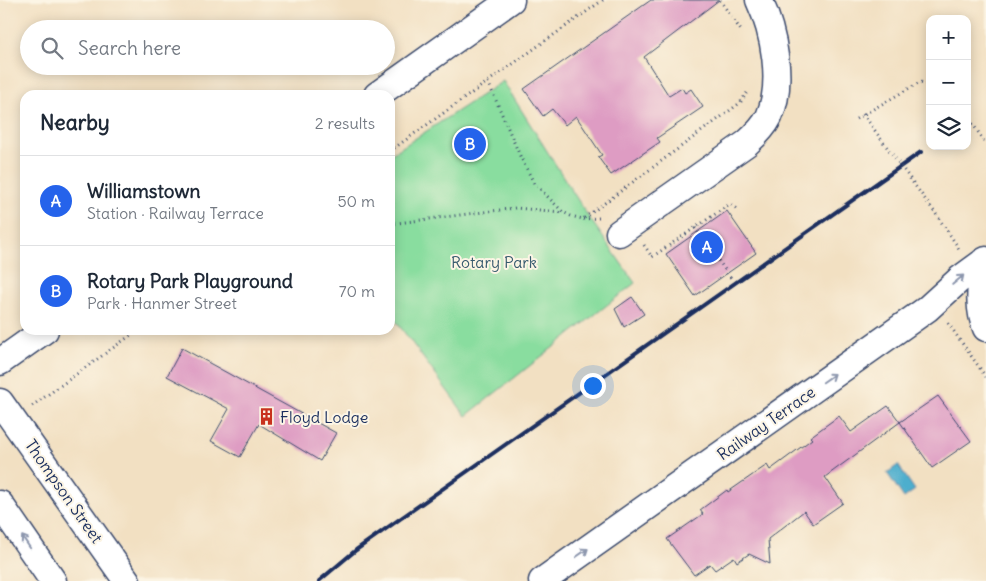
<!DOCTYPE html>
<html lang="en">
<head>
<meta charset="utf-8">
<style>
  body { margin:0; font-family:Delius,sans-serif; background:#f6f6f7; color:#1f2937 }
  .controls { position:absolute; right:15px; top:15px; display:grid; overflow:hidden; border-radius:10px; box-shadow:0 2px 12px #0003 }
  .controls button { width:45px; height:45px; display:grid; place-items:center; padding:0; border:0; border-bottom:1px solid #e0e1e3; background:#fff; color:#1f2937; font:25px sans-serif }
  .you { position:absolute; left:592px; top:385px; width:18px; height:18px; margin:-12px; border:4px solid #fff; border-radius:50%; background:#1a73e8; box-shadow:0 0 0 8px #1a73e833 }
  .badge { display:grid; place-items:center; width:32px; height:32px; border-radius:50%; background:#2563eb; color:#fff; font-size:16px; font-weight:700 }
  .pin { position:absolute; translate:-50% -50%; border:2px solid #fff; box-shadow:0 1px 5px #0006 }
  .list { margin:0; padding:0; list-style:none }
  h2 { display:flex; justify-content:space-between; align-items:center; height:65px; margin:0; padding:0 20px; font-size:21px }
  h2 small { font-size:16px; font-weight:400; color:#747a83 }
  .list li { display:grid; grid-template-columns:32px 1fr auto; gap:15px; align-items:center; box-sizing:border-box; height:90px; padding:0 20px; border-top:1px solid #e0e1e3 }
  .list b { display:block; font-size:19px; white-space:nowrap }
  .list p { margin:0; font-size:16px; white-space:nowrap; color:#747a83 }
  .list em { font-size:16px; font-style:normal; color:#747a83 }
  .icon { flex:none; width:28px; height:28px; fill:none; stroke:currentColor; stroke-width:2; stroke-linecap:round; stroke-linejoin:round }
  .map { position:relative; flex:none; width:986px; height:581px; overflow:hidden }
  .search { position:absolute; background:#fff; box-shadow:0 2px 12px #0003; left:20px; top:20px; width:375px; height:55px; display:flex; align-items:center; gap:12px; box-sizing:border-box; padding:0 18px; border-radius:28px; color:#747a83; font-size:19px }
  .panel { position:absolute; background:#fff; box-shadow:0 2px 12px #0003; left:20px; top:90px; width:375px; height:245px; border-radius:15px }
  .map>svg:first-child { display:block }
  .green { fill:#89dd9f; stroke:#52867e }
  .water { fill:#4eaecd; stroke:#346e96 }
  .building { fill:#de9cc3 }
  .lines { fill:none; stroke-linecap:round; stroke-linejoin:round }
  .minor-casing { stroke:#3b4a6d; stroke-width:29 }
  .path { stroke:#3b4a6d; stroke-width:3; stroke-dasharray:1 4; stroke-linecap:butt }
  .minor { stroke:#fff; stroke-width:26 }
  .rail { stroke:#1b2f5e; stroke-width:4 }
  .path-bridge { stroke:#3b4a6d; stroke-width:3; stroke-dasharray:1 4; stroke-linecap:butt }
  .oneway { stroke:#8d97ae }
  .labels { text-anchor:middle; stroke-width:4; stroke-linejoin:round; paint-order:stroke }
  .park-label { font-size:16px; fill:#365a6e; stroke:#fcf5e5 }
  .poi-label { font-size:16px; fill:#1b2f5e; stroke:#fcf5e5; text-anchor:start }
  .street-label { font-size:16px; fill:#1b2f5e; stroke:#fcf5e5 }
</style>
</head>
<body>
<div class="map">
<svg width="986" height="581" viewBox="0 0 986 581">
  <rect width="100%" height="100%" fill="#fcf5e5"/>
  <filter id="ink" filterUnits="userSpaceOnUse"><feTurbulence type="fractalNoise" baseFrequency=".02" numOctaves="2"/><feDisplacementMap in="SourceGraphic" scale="10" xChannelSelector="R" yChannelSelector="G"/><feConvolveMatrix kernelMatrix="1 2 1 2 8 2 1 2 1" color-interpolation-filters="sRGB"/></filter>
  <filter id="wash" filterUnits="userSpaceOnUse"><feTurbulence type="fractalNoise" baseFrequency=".0096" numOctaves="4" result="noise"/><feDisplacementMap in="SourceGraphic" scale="20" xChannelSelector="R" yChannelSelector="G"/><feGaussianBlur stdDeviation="1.12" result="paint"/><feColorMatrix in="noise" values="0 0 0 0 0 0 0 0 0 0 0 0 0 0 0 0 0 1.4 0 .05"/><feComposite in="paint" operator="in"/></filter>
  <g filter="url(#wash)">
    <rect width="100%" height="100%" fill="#f2e0c2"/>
    <path class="green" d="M503 81 586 213 635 283 466 416 390 313V155Z"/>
    <path class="water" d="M898 465 915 490 904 498 887 473Z"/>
    <g id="blocks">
      <path class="building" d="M651 0H719L644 57 669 96 682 88 685 93 691 89 703 107 657 138 660 142 611 175 598 157 602 155 576 116 565 125 552 109 543 116 524 89Z
        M727 211 756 253 695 296 666 254Z
        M632 297 644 314 624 327 615 309Z
        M182 348 336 433 320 461 259 424 240 457 211 441 229 409 167 376Z
        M938 396 971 441 932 468 900 422Z
        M888 406 900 422 825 477 843 503 813 524 804 511 768 539 770 564 749 554 737 562 734 557 715 570 710 564 694 575 667 539 703 514 700 510 727 490 728 492 767 465 770 470 812 439 810 437 839 416 851 432Z"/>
    </g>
  </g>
  <g filter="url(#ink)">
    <use href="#blocks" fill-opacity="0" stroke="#3b4a6d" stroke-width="1"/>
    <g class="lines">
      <defs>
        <path id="minor" d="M377 95 511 0
          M619 233 747 143C756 135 764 127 769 117 784 83 774 32 759 0
          M986 263 983 262C981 284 977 307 986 328
          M0 362 45 330
          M0 402 127 581
          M0 504 53 581
          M542 581 927 309 960 279 986 260"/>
      </defs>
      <use href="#minor" class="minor-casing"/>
      <path class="path" d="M720 0 742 32
        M488 82 520 156 534 183 563 212 571 216 583 219 740 103 749 90
        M863 114 889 150
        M967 115 986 144
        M856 119 920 82 930 84
        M390 151 603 0
        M936 214 960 250
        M583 219 599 218
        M390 224 515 208 562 212
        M695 228 731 278
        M644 245 652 257 730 204 737 209
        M948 323 986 377
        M32 406 138 330"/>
      <use href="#minor" class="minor"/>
      <path class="rail" d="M319 581 356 550 387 528 921 152"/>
      <path class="path-bridge" d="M889 150 936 214"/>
    </g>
    <defs><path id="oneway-shaft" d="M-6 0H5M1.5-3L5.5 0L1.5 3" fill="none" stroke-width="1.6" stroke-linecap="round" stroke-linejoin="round" transform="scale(1.25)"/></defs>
    <g class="oneway">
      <use href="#oneway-shaft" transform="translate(958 280) rotate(-40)"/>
      <use href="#oneway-shaft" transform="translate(829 378) rotate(-35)"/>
      <use href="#oneway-shaft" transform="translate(26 542) rotate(-124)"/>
      <use href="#oneway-shaft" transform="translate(582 553) rotate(-35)"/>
    </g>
  </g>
  <defs>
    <symbol id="building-bare" viewBox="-9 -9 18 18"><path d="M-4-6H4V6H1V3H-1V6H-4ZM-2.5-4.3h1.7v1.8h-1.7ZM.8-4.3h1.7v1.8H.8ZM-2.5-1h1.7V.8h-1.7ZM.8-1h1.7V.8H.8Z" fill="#c8321e" stroke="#fcf5e5" stroke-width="2.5" paint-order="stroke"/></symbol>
  </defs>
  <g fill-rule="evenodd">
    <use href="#building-bare" x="254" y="404" width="25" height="25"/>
  </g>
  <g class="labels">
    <g class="park-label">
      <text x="494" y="268">Rotary Park</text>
    </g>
    <g class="poi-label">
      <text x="280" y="423">Floyd Lodge</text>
    </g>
    <g class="street-label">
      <text transform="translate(766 423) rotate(-35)" y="6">Railway Terrace</text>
      <text transform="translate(64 491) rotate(55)" y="6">Thompson Street</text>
    </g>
  </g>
</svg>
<div class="controls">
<button>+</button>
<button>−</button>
<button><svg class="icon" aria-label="layers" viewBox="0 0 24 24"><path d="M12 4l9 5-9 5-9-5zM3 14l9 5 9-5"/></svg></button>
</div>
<div class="you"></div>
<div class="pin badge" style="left:707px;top:247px">A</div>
<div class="pin badge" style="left:470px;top:144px">B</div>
<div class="search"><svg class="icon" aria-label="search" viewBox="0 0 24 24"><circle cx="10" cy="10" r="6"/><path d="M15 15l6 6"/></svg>Search here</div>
<section class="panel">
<h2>Nearby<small>2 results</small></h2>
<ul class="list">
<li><span class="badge">A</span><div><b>Williamstown</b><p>Station · Railway Terrace</p></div><em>50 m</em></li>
<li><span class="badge">B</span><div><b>Rotary Park Playground</b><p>Park · Hanmer Street</p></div><em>70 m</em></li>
</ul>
</section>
</div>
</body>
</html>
